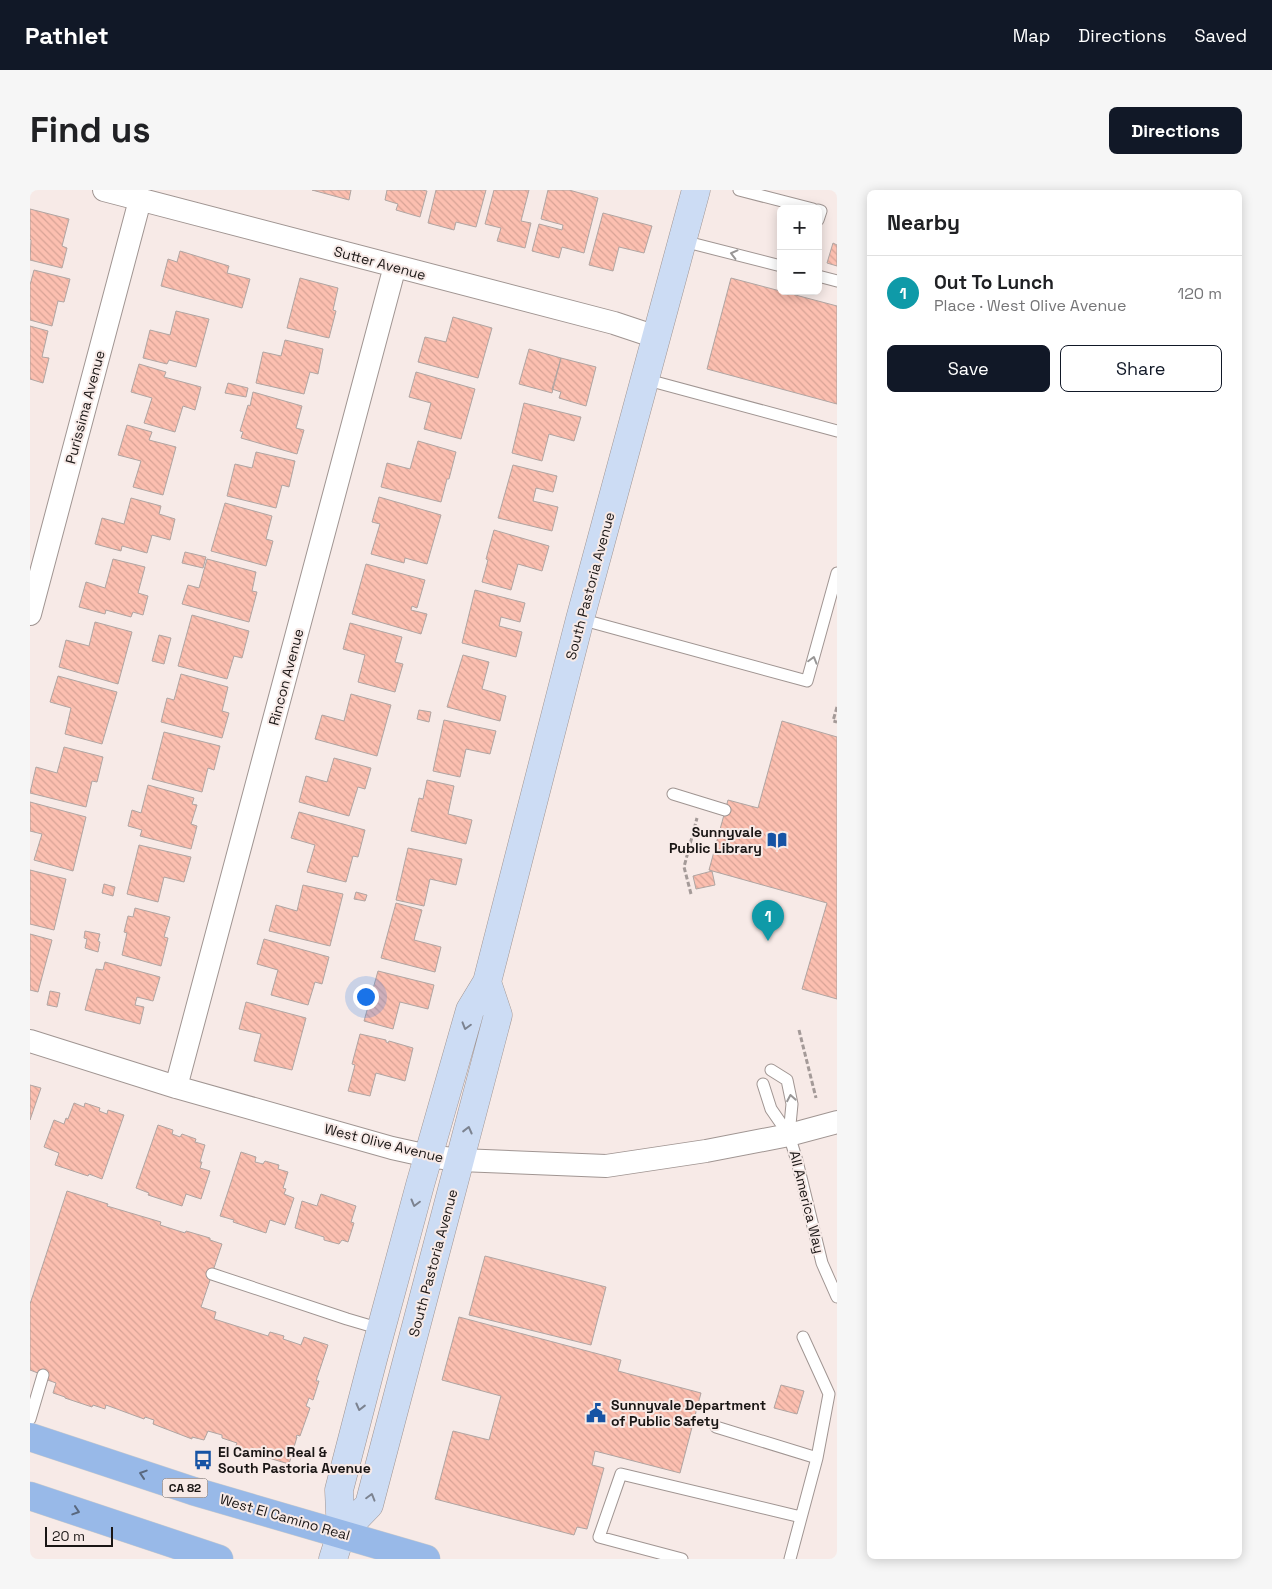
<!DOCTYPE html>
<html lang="en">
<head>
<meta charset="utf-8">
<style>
  body { margin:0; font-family:"Space Grotesk",sans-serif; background:#f6f6f6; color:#202124 }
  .controls { position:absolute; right:15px; top:15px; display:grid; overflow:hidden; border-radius:8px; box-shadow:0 2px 12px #0003 }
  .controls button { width:45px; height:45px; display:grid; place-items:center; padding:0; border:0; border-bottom:1px solid #e0e0e0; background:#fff; color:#202124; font:25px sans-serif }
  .scale { position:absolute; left:15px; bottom:12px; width:68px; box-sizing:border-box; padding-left:5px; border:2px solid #1a1615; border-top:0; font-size:14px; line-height:18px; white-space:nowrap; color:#1a1615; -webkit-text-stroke:4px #f7eae7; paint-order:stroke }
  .you { position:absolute; left:335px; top:806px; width:18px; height:18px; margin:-12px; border:4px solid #fff; border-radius:50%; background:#1a73e8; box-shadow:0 0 0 8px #1a73e833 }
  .badge { display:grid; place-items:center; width:32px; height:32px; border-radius:50%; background:#111827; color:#fff; font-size:16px; font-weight:700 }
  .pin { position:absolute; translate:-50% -41px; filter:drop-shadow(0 1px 2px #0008) }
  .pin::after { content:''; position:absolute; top:26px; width:18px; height:15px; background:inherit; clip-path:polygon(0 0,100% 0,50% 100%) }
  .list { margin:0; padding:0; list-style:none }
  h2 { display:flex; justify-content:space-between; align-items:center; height:65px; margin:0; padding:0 20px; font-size:21px }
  h2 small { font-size:16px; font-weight:400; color:#757577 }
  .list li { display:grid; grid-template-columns:32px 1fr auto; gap:15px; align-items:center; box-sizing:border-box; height:75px; padding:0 20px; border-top:1px solid #e0e0e0 }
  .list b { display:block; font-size:19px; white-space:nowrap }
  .list p { margin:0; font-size:16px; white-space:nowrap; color:#757577 }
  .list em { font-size:16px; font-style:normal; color:#757577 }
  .actions { display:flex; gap:10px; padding:15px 20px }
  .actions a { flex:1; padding:11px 0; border:1px solid #111827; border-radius:8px; text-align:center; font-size:18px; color:#111827 }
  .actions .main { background:#111827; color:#fff }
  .map { position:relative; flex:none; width:807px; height:1369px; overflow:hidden; border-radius:8px }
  header { display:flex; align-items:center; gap:30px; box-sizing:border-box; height:70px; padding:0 25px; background:#111827; color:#fff }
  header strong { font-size:24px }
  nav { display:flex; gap:28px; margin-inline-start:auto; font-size:18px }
  .intro { display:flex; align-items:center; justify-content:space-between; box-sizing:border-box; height:120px; padding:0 30px }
  h1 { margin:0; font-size:35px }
  .button { padding:12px 22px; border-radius:8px; background:#111827; color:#fff; font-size:18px; font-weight:700 }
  main { display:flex; gap:30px; padding:0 30px }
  aside { flex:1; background:#fff; border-radius:8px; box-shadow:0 2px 12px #0003 }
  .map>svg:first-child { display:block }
  .building { fill:url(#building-back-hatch); stroke:#b0a5a2 }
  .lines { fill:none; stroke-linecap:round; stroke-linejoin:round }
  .lane-casing { stroke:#a09592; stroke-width:13 }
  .street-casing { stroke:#a09592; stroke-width:24 }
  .secondary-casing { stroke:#a09592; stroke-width:29 }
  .primary-casing { stroke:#cdcccc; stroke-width:29 }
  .path { stroke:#a49a98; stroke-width:3; stroke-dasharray:5 2.5; stroke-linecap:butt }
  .lane { stroke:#fff; stroke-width:11 }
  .street { stroke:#fff; stroke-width:22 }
  .secondary { stroke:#ccdcf4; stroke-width:28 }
  .primary { stroke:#98b9e8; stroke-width:28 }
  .oneway { stroke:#989696 }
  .oneway2 { stroke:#7c8390 }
  .oneway3 { stroke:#59687e }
  .labels { text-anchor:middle; stroke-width:4; stroke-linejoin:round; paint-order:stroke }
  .shield { fill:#f7eae7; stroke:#5c5654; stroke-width:1 }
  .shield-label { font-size:12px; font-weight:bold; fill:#1a1615 }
  .street-label { font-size:14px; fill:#1a1615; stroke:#f7eae7 }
  .poi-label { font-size:14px; font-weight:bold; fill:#1a1615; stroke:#f7eae7; text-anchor:start }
</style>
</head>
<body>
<header>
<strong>Pathlet</strong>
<nav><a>Map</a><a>Directions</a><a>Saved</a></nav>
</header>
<div class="intro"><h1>Find us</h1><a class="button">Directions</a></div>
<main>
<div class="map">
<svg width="807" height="1369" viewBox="0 0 807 1369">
  <defs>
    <pattern id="building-back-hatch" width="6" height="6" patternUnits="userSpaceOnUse" patternTransform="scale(1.25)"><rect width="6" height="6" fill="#fcbfb0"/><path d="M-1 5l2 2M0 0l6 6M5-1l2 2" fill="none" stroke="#d7a396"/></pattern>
  </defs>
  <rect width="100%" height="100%" fill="#f7eae7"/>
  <path class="building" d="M282 0H321L319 10Z
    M357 0H392L397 1 390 27 366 20 368 14 355 10Z
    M406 0H456L446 37 426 32 424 40 398 33Z
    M464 0H499L491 31 501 33 495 58 467 51 471 38 455 34Z
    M518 0H539L568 8 554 63 532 57 529 68 502 61 509 34 532 40 533 35 511 29Z
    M0 19 39 29 32 56 37 58 32 78 0 70 1 50 0 49Z
    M573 23 622 36 614 63 589 57 583 81 559 75Z
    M803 53 807 55V76L797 73Z
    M150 61 199 76 197 83 220 89 212 118 131 96 138 69 147 72Z
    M4 80 40 89 34 112 28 111 22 136 0 130V95Z
    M270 88 308 98 303 120 306 121 299 148 257 138Z
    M701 88 807 116V214L677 179Z
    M146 121 179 129 166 177 139 170 137 174 113 168 120 140 140 145Z
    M423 127 462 138 448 188 388 172 395 147 416 152Z
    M0 136 18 141 12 167 19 168 13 193 0 189Z
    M255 150 293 159 288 184 280 182 274 204 226 193 233 162 251 166Z
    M499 159 531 168 522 203 489 194Z
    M531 168 566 177 556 216 529 208 531 202 522 199Z
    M109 174 136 182 134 187 171 197 165 220 153 216 145 242 114 233 122 208 101 202Z
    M386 182 445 199 431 249 394 239 401 213 379 207Z
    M198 193 218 198 216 207 195 203Z
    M223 202 272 216 266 238 274 240 267 264 211 248 213 242 210 241 218 215 220 216Z
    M494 213 551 227 544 251 519 244 512 271 482 263Z
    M97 235 122 242 119 250 146 257 133 305 103 297 111 271 88 265Z
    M388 251 426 262 419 289H417L411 312 351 297 357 273 380 279Z
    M226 262 265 271 259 297 252 295 246 318 197 306 205 274 222 278Z
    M483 275 527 286 523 302 506 298 503 311 528 317 522 341 468 328Z
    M349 307 411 325 397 374 375 368 374 373 341 364 350 334 342 332Z
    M101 308 131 316 129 324 145 329 140 350 122 345 117 363 92 356 91 361 65 354 72 328 94 334Z
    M195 313 242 326 236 349 243 351 236 376 181 361Z
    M464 340 519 356 512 381 488 374 481 400 452 392 458 370 456 369Z
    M155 362 176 367 173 378 152 373Z
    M83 369 115 377 108 403 118 406 113 425 103 422 101 427 76 420 75 424 49 417 56 392 75 398Z
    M177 369 226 382 222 401 227 402 219 432 152 414 158 395 169 398Z
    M336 374 395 390 387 418 382 416 381 420 397 424 391 444 322 424Z
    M445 400 495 413 490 432 471 427 469 436 492 442 486 467 432 453Z
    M162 425 219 441 212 468 204 466 197 489 148 476Z
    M65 432 102 442 88 494 29 477 36 450 59 456Z
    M320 433 372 447 365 472 373 474 365 502 328 492 335 465 313 459Z
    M129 445 141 448 134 474 122 471Z
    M433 465 459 472 452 499 476 506 470 531 417 517Z
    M151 484 198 497 192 521 199 523 192 548 131 532 137 508 144 510Z
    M28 486 87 502 72 554 35 544 41 518 20 512Z
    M321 504 361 515 347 566 285 549 292 525 314 531Z
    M389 520 401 522 399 532 387 529Z
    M414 530 466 541 460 564 436 559 430 587 403 581Z
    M752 531 807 547V809L772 799 797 713 679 680 698 610 728 618Z
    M134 542 190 556 184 580 178 578 172 602 122 589Z
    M34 557 73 567 67 592 62 591 56 617 0 603 6 577 27 583Z
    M304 568 341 578 335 599 328 597 319 626 269 612 276 586 297 592Z
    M397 590 424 596 418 624 442 630 436 654 381 641 389 608 393 609Z
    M118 595 164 608 162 614 167 615 161 634 167 636 161 659 110 646 112 640 98 636 102 620 111 623Z
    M0 612 56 627 43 681 4 670 12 644 0 641Z
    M269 622 335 640 328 667 323 666 316 692 277 682 285 655 261 648Z
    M109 655 161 667 154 692 134 687 128 712 97 704Z
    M378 658 432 669 426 695 400 689 394 716 366 710Z
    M0 680 36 689 24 740 0 734Z
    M682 681 685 695 666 699 663 686Z
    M74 694 85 697 83 706 72 703Z
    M273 695 313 704 300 756 239 741 246 715 267 721Z
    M326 702 337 705 335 711 324 709Z
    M366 713 392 720 384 750 411 757 405 782 351 768Z
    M105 718 140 727 134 747 138 748 131 776 92 765 97 743 94 742 98 726 103 727Z
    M55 741 70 744 68 751 70 752 68 762 55 758 57 749 54 748Z
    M0 744 22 750 8 802 0 800Z
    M234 749 299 767 292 794 285 792 278 815 241 805 248 780 227 774Z
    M75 772 130 787 123 811 107 807 105 815 114 817 110 834 55 820 66 779 73 780Z
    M348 781 404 795 398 819 370 812 363 839 334 831Z
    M20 801 30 803 27 817 17 815Z
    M216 812 276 828 262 880 224 871 231 844 209 839Z
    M330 844 356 850V852L358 853 359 851 383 858 375 891 346 883 340 906 318 901 325 875 322 874Z
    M0 895 11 898 0 930Z
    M44 913 54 917 55 913 70 918 69 921 77 924 78 920 94 925 72 989 59 984 58 986 25 975 29 963 14 957 24 930 34 934 36 928 38 929Z
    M128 935 143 940 142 944 150 947 152 944 166 949 165 952 175 955 170 972H172L170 978 180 981 171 1009 156 1004 152 1016 118 1005 119 1003 106 998Z
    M211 962 226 967 225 972 233 974 235 971 249 975 248 979 258 982 253 998 256 999 254 1004 264 1008 255 1035 240 1030 236 1043 203 1032 204 1030 190 1026Z
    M37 1001 78 1014 77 1016 131 1032 130 1035 155 1043 156 1041 180 1048V1050L192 1054 171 1117 186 1122 184 1129 238 1146 240 1142 254 1146 253 1149 271 1155 274 1147 298 1155 286 1191H289L283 1210 279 1208 276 1216 280 1218 270 1246 267 1245 266 1247H267L259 1274 205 1258 207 1253 192 1248V1245L178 1241 174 1250 162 1247V1249L123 1234 124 1230 115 1227 114 1229 76 1215 75 1219 63 1215 62 1217 35 1208V1207L23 1203 26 1193 12 1188 13 1185 0 1180V1114Z
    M291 1004 326 1016 321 1032 324 1033 318 1052 312 1050 309 1054 294 1050V1047L265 1038 272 1011 287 1016Z
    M455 1066 576 1097 561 1155 439 1125Z
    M429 1127 591 1170 588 1181 671 1203 650 1283 565 1261 562 1275 574 1278 557 1339 547 1337 544 1345 405 1309 423 1241 459 1250 471 1206 412 1190Z
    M751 1195 774 1201 767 1224 744 1218Z"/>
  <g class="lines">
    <defs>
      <path id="lane" d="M709 0 783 19
        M788 20 791 21 788 30
        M653 51 751 76
        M788 86 807 91
        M614 189 807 241
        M550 429 777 491 807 383
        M643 604 695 620
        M741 880 757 890 762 914 759 945
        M733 894 741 919 759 945 767 971 792 1073 807 1107
        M182 1084 317 1129 351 1139
        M773 1147 799 1204 787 1268
        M0 1229 13 1185
        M686 1237 787 1268 760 1369
        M652 1369 569 1347 591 1284 771 1327"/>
      <path id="street" d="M74 0 584 133 626 147
        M0 424 110 10
        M0 851 146 897 362 958 398 966 430 970 576 976 676 961 759 945 807 932
        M146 897 365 76"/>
      <path id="secondary" d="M311 1344 339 1315 468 825 457 792
        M303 1369 311 1344 309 1300 343 1169 390 995 440 820 457 792 550 429 666 0"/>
      <path id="primary" d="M0 1247 163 1301 396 1369
        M0 1306 189 1369"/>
    </defs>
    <use href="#lane" class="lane-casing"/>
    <use href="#street" class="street-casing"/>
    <use href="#secondary" class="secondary-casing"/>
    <use href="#primary" class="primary-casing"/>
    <path class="path" d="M807 517 803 531 807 532
      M661 704 654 677 667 628
      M769 840 786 908"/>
    <use href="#lane" class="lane"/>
    <use href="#street" class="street"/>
    <use href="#secondary" class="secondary"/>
    <use href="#primary" class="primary"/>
  </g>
  <defs><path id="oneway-chevron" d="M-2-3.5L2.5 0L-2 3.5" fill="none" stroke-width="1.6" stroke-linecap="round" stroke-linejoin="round" transform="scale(1.25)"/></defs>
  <g class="oneway">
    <use href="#oneway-chevron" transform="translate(704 64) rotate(-166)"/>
    <use href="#oneway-chevron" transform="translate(783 470) rotate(-74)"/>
    <use href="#oneway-chevron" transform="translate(761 908) rotate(-100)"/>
  </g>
  <g class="oneway2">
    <use href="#oneway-chevron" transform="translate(436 836) rotate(106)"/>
    <use href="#oneway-chevron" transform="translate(438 940) rotate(-76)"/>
    <use href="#oneway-chevron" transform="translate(385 1013) rotate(105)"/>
    <use href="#oneway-chevron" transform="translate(330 1217) rotate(104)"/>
    <use href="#oneway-chevron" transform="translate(341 1307) rotate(-74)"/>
  </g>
  <g class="oneway3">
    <use href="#oneway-chevron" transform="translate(113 1284) rotate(-162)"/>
    <use href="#oneway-chevron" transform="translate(46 1321) rotate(18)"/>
  </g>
  <defs>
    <symbol id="library-bare" viewBox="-9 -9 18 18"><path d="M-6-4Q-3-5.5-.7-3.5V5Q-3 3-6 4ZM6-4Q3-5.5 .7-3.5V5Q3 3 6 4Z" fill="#1653a4" stroke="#f7eae7" stroke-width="2.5" paint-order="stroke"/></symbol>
    <symbol id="civic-bare" viewBox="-9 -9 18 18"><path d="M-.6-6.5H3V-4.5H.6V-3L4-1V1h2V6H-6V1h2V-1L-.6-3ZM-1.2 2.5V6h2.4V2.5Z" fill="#1653a4" stroke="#f7eae7" stroke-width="2.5" paint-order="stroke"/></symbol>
    <symbol id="bus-bare" viewBox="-9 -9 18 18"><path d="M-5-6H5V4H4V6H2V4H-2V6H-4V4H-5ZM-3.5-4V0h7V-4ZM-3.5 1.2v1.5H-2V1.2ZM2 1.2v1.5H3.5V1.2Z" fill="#1653a4" stroke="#f7eae7" stroke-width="2.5" paint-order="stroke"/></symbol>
  </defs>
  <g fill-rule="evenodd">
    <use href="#library-bare" x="733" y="636" width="28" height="28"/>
    <use href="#civic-bare" x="552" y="1209" width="28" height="28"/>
    <use href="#bus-bare" x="159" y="1256" width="28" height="28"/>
  </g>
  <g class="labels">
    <rect class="shield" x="132.5" y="1288.5" width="45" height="19" rx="4"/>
    <g class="shield-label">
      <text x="155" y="1302">CA 82</text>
    </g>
    <g class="street-label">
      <text transform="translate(350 73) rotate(15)" y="5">Sutter Avenue</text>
      <text transform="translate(55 217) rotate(-75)" y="5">Purissima Avenue</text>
      <text transform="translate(560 396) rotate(-75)" y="5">South Pastoria Avenue</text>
      <text transform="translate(256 487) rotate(-75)" y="5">Rincon Avenue</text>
      <text transform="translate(354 953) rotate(14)" y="5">West Olive Avenue</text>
      <text transform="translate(777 1012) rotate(76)" y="5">All America Way</text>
      <text transform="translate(403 1073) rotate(-75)" y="5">South Pastoria Avenue</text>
      <text transform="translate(255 1327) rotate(16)" y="5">West El Camino Real</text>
    </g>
    <g class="poi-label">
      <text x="732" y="647" text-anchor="end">Sunnyvale<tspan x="732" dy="16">Public Library</tspan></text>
      <text x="581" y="1220">Sunnyvale Department<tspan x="581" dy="16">of Public Safety</tspan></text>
      <text x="188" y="1267">El Camino Real &amp;<tspan x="188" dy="16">South Pastoria Avenue</tspan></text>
    </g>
  </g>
</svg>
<div class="controls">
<button>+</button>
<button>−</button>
</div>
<div class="scale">20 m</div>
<div class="you"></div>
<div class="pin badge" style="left:738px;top:751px;background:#0f9aa8">1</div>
</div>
<aside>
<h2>Nearby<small></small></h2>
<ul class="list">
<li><span class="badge" style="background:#0f9aa8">1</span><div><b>Out To Lunch</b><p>Place · West Olive Avenue</p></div><em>120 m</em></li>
</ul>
<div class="actions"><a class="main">Save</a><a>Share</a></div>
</aside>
</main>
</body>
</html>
